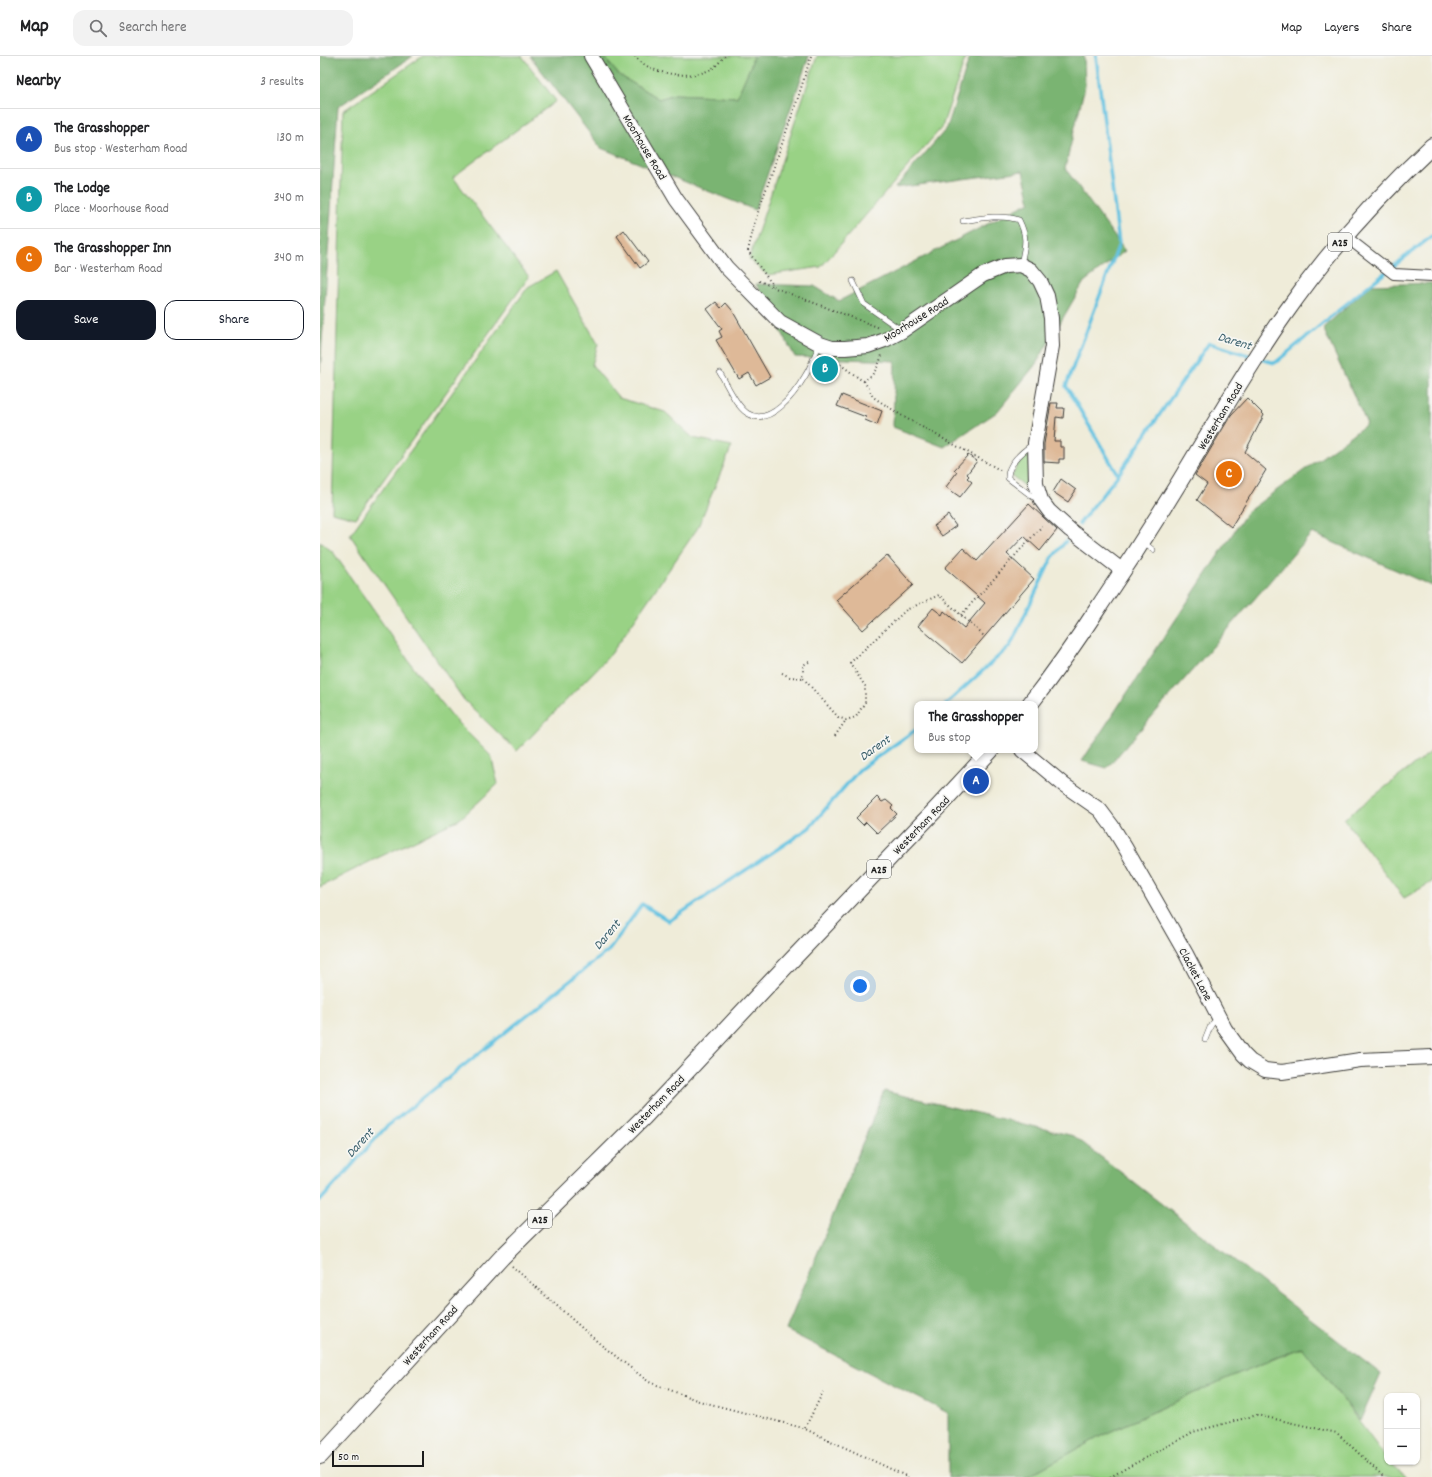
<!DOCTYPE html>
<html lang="en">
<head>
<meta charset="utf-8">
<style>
  body { margin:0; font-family:Dekko,sans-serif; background:#f2f2f2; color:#202124 }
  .controls { position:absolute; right:12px; bottom:12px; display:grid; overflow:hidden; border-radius:8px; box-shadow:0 1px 3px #0004 }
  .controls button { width:36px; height:36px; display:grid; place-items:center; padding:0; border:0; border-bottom:1px solid #e0e0e0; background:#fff; color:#202124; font:20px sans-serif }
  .scale { position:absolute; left:12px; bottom:10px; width:92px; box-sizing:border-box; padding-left:4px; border:2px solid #1c1c1c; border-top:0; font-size:11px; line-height:14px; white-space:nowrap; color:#1c1c1c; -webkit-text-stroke:3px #f6f6f2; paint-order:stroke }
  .you { position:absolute; left:540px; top:930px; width:14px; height:14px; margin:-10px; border:3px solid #fff; border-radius:50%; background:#1a73e8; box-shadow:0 0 0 6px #1a73e833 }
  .badge { display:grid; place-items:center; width:26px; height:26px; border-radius:50%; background:#111827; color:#fff; font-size:13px; font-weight:700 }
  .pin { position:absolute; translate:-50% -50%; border:2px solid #fff; box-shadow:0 1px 4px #0006 }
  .popup { position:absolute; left:594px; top:645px; width:124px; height:52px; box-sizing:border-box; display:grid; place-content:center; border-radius:8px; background:#fff; filter:drop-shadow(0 1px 3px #0005); font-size:13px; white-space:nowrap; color:#757577 }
  .popup b { font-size:15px; color:#202124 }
  .popup::after { content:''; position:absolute; left:50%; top:100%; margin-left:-8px; border:8px solid transparent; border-top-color:#fff }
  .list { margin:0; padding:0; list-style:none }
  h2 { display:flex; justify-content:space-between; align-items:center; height:52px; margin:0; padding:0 16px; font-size:17px }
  h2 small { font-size:13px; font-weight:400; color:#757577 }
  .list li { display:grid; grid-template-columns:26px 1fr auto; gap:12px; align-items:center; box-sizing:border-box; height:60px; padding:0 16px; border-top:1px solid #e0e0e0 }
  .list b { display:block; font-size:15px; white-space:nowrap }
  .list p { margin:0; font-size:13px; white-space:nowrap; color:#757577 }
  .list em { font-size:13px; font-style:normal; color:#757577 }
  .actions { display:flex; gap:8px; padding:12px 16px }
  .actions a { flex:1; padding:9px 0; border:1px solid #111827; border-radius:12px; text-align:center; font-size:14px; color:#111827 }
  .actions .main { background:#111827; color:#fff }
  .icon { flex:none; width:22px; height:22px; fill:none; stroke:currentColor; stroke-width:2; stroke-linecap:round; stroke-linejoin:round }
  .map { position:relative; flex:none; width:1112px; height:1421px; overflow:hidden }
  header { display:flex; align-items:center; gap:24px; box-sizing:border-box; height:56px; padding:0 20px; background:#fff; border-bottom:1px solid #e0e0e0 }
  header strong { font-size:19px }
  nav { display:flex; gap:22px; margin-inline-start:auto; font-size:14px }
  .search { width:280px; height:36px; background:#f2f2f2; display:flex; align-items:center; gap:10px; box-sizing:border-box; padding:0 14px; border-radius:12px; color:#757577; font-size:15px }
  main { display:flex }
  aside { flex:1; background:#fff }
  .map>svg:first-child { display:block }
  .green { fill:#99d285; stroke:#5a7750 }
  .forest { fill:#7ab472; stroke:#4b6847 }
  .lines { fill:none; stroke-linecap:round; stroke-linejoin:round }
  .stream { stroke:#63c2e1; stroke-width:3.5 }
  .building { fill:#deb998 }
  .lane-casing { stroke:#3c3b38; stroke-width:6 }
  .street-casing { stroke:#3c3b38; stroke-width:12 }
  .secondary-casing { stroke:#3c3b38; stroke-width:16 }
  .primary-casing { stroke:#3c3b38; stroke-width:18 }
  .path { stroke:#3c3b38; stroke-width:2; stroke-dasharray:1 3; stroke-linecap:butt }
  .lane { stroke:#fff; stroke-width:5 }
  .street { stroke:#fff; stroke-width:10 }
  .secondary { stroke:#fff; stroke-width:14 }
  .primary { stroke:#fff; stroke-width:16 }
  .labels { text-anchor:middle; stroke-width:3.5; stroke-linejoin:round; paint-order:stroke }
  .shield { fill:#f6f6f2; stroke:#5d5d5c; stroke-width:1 }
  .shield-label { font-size:11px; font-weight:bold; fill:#1c1c1c }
  .street-label { font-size:12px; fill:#1c1c1c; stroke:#f6f6f2 }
  .water-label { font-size:13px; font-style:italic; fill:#385e6b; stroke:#f6f6f2 }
</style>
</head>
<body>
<header>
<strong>Map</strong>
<div class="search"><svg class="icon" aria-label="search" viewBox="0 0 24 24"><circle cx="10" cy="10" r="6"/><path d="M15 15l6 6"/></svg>Search here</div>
<nav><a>Map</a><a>Layers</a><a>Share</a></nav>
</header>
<main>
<aside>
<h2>Nearby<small>3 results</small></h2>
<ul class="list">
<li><span class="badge" style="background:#1a4fb4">A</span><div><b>The Grasshopper</b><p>Bus stop · Westerham Road</p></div><em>130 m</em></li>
<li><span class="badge" style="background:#0f9aa8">B</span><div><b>The Lodge</b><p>Place · Moorhouse Road</p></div><em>340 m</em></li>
<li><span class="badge" style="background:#e8710a">C</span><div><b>The Grasshopper Inn</b><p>Bar · Westerham Road</p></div><em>340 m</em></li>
</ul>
<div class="actions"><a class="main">Save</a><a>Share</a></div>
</aside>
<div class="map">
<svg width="1112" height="1421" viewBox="0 0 1112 1421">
  <rect width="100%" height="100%" fill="#f6f6f2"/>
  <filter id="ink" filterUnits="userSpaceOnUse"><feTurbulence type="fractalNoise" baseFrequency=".025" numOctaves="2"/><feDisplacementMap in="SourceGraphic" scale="8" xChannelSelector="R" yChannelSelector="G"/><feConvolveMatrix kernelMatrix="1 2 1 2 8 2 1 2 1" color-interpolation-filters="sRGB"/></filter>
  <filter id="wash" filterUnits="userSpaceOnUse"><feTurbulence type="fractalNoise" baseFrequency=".012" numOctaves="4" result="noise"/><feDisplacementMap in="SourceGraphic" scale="16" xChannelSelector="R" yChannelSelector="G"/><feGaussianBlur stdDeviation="0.9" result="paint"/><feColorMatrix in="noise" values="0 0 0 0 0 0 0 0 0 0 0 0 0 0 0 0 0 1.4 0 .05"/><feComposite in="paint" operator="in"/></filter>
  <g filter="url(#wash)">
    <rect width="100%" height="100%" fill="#efecd9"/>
    <path class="green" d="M103 0H202L236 45 133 121 209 221 36 462 12 456 23 55Z
      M283 0H433L431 9 417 41 355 38 339 43 299 19Z
      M497 0H646L622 71 501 211 447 219 429 203Z
      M236 215 278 288 272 309 299 342 345 356 373 382 412 390 377 473 291 598 197 695 144 644 30 479 208 231Z
      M708 397 709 399 713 436 692 420 703 399Z
      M0 486 13 496 93 611 138 667 171 700 178 728 140 763 51 805 0 831Z
      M1112 695V826L1084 842 1024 763Z
      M983 1291 1067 1403V1406H1069L1087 1421H706L783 1379 905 1323Z"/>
    <path class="forest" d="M0 0H93L18 51 0 316Z
      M210 0H283L299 19 339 43 355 38 417 41 431 9 433 0H489L435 154 281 92Z
      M650 0H764L765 30 745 112 805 195 764 226 716 308 677 356 624 391 573 371 575 305 475 301 436 228 494 230 519 245 710 146 703 115 575 132 627 72Z
      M1112 227V530L992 477 787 712 762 705 927 456 1047 368 1003 272 1051 229Z
      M564 1035 754 1080 1061 1318 1040 1365 982 1291 905 1323 783 1379 706 1421H628V1357L466 1274Z"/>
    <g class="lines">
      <path class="stream" d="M776 0 799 188 746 330 798 419
        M941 303 955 307 1048 230 1112 180
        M759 468 798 419 889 287 931 300
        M626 648 690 590 732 502 746 485
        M0 1145 65 1072 289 894 322 848 349 865 489 772 540 713 597 673"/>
    </g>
    <g id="blocks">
      <path class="building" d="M304 174 328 206 320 212 297 180Z
        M396 246 401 252 406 247 412 254 450 321 436 329 429 317 419 323 396 284 402 281 399 275 402 273 387 253Z
        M502 302 516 314 508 323 494 311Z
        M522 339 562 355 557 369 545 364 546 361 517 350Z
        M927 342 944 359 925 396 946 414 911 471 877 444 887 428 875 419 911 359Z
        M731 347H738L737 352H744L743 362 736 361 734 385H740V391H744V403H739V407L724 406V388Z
        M648 399 657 405 647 418 649 420 647 422 652 426 640 441 626 431 637 416 634 414Z
        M741 423 756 434 748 446 733 436Z
        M709 448 737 474 720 495 704 480 687 498 714 523 642 607 598 570 613 552 622 559 624 555 644 572 665 547 625 512 643 492 657 505Z
        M628 459 636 470 622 480 614 470Z
        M567 499 593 529 543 574 516 544Z
        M557 741 562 746 566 744 573 750 571 752 577 758 557 777 546 766 543 769 536 762Z"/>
    </g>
  </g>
  <g filter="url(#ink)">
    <use href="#blocks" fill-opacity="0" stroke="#3c3b38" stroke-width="1"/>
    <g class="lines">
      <defs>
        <path id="lane" d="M643 165C661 162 682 158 699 164 708 182 705 189 701 208
          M533 225 544 248 581 274
          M400 317C407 328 416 350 427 357 450 372 475 337 485 320 491 311 494 300 499 290
          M713 388C702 396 687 408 688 422L713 441 719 443
          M824 487 833 494
          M885 984 891 969 898 962"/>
        <path id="street" d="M1025 180 1074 218 1112 220"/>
        <path id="secondary" d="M271 0 356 143 406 211 460 266 500 288 512 292H525L548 290 565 284 582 275 663 219 685 210 701 209 711 214 720 225 727 240 731 262 732 290 715 387 716 428 721 444 729 455 750 474 803 515
          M702 694 744 729 780 754 792 770 806 793 866 898 905 973 923 998 930 1005 945 1014 962 1016 1040 1004 1112 1001"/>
        <path id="primary" d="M710 648C735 616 758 583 780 549 816 496 851 441 884 385 910 343 935 300 964 259 1007 197 1057 141 1112 90
          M0 1400 182 1201 324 1061 445 932 618 751 671 694"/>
      </defs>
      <use href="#lane" class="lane-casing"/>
      <use href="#street" class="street-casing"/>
      <use href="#secondary" class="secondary-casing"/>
      <use href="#primary" class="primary-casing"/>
      <path class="path" d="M315 0C328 19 372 24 391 13 396 11 401 4 405 0
        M491 0 477 45 435 165 428 195 455 232 560 272
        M439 225 454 231
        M517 306 540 323 544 325C555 318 558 311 562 299
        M544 325 553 341 584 361 680 414
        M641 559 722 470
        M489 606 483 609V622L518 661 526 664 536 661 545 646V630L530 607 586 554 619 539 664 580
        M462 617 470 621 483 622
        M515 680 526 664
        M192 1210 280 1288 329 1326 379 1345 483 1372 588 1421
        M485 1372 503 1336
        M790 1421 873 1376 937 1359 1017 1377 1064 1421"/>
      <use href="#lane" class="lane"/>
      <use href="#street" class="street"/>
      <use href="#secondary" class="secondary"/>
      <use href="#primary" class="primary"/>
    </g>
  </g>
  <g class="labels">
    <g class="shield">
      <rect x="1008" y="177" width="24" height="18" rx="3"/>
      <rect x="547" y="804" width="24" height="18" rx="3"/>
      <rect x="208" y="1154" width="24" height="18" rx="3"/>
    </g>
    <g class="shield-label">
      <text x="1020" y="190">A25</text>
      <text x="559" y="817">A25</text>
      <text x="220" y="1167">A25</text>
    </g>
    <g class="street-label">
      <text transform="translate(325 91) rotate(59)" y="4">Moorhouse Road</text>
      <text transform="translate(596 263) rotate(-32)" y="4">Moorhouse Road</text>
      <text transform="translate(900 360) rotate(-59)" y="4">Westerham Road</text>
      <text transform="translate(601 769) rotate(-46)" y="4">Westerham Road</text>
      <text transform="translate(876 918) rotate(62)" y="4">Clacket Lane</text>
      <text transform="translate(336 1048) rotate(-46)" y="4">Westerham Road</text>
      <text transform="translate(110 1279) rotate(-48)" y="4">Westerham Road</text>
    </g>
    <g class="water-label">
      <text transform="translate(915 284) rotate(17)" y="5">Darent</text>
      <text transform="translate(554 691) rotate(-35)" y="5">Darent</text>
      <text transform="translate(286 878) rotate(-50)" y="5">Darent</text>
      <text transform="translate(39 1086) rotate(-48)" y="5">Darent</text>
    </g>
  </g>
</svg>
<div class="controls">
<button>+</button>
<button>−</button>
</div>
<div class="scale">50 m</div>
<div class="you"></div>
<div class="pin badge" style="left:656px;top:725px;background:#1a4fb4">A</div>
<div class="popup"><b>The Grasshopper</b>Bus stop</div>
<div class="pin badge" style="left:505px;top:313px;background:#0f9aa8">B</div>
<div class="pin badge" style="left:909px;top:418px;background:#e8710a">C</div>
</div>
</main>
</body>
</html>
